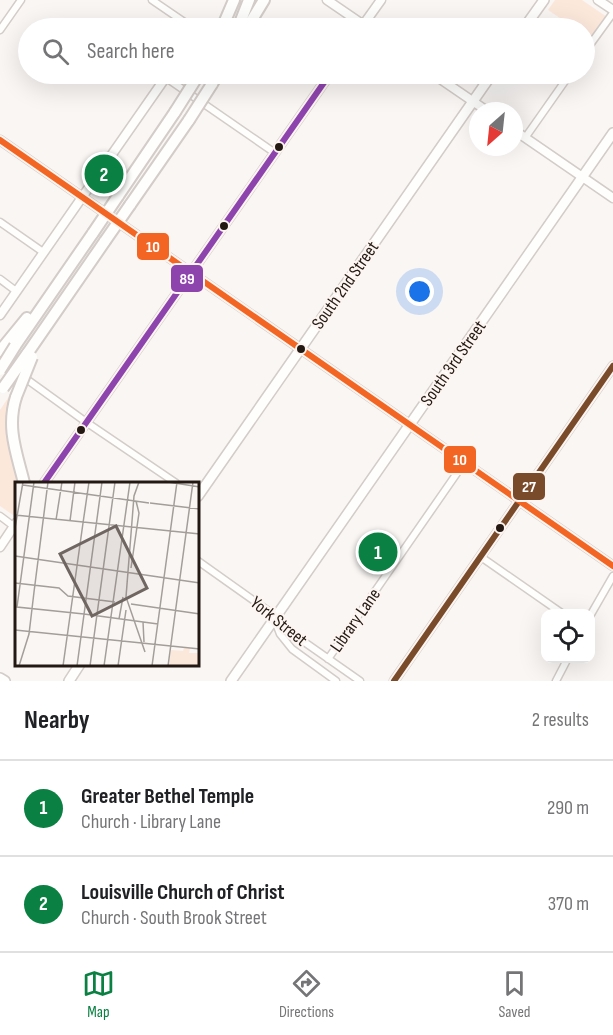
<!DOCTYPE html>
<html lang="en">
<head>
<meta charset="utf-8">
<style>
  body { margin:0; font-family:"Sofia Sans Condensed",sans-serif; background:#f6f6f6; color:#202124 }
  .controls { position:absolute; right:18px; bottom:18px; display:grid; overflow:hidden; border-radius:12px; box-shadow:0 6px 24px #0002 }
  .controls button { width:54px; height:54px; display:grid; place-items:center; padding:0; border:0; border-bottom:2px solid #e0e0e0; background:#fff; color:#202124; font:30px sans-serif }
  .compass { position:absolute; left:469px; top:102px; width:54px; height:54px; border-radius:50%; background:#fff; box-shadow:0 6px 24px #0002; rotate:207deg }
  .you { position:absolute; left:420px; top:292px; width:21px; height:21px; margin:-15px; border:4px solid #fff; border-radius:50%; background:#1a73e8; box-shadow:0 0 0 9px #1a73e833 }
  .badge { display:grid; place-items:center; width:39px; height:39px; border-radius:50%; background:#0b8043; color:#fff; font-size:20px; font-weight:700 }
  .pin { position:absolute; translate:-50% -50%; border:3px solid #fff; box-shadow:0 2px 6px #0006 }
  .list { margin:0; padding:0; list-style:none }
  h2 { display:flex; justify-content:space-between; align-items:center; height:78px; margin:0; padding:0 24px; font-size:26px }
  h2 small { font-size:20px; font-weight:400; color:#757577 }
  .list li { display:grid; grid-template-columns:39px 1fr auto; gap:18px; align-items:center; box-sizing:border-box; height:96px; padding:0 24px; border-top:2px solid #e0e0e0 }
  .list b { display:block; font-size:22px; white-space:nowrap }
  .list p { margin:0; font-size:20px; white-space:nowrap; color:#757577 }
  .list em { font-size:20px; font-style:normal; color:#757577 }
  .icon { flex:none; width:33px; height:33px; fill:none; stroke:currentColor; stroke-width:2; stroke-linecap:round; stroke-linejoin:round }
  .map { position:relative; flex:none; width:613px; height:681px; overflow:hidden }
  .search { position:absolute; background:#fff; box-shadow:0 6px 24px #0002; left:18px; right:18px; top:18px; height:66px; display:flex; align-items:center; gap:15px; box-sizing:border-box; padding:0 21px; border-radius:33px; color:#757577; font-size:22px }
  .sheet { height:270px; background:#fff }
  nav { display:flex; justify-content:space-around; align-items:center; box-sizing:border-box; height:84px; border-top:2px solid #e0e0e0; background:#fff; font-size:16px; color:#757577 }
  nav a { display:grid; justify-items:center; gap:3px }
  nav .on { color:#0b8043 }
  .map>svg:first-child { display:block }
  .grass { fill:#fce8db }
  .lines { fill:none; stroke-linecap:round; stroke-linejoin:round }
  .street-casing { stroke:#d3ccc8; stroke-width:9 }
  .secondary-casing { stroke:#d3ccc8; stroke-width:11 }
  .primary-casing { stroke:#d3ccc8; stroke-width:12 }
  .highway-casing { stroke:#d3ccc8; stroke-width:14 }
  .street { stroke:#fefefd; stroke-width:6 }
  .secondary { stroke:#fefefd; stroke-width:8 }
  .primary { stroke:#fefefd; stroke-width:9 }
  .highway { stroke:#fefefd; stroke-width:10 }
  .highway-bridge-casing { stroke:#d3ccc8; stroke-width:14; stroke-linecap:butt }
  .highway-bridge { stroke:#fefefd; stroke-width:10 }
  .bus-1-casing { stroke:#fcf5f1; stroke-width:10 }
  .bus-2-casing { stroke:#fcf5f1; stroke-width:10 }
  .bus-3-casing { stroke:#fcf5f1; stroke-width:10 }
  .bus-1 { stroke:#8e44ad; stroke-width:6 }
  .bus-2 { stroke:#7a4b2a; stroke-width:6 }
  .bus-3 { stroke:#f26522; stroke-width:6 }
  .bus-dot { fill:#241912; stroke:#fcf5f1; stroke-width:2 }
  .labels { text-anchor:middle; stroke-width:4.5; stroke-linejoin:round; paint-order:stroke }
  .street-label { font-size:18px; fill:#241912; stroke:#fcf5f1 }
  .inset-road { fill:none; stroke:#a49e9a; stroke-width:1.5 }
  .view { fill:#6f6661; fill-opacity:0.15; stroke:#6f6661; stroke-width:3 }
  .inset-edge { fill:none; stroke:#241912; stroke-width:3 }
  .line-badge { stroke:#fcf5f1; stroke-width:2 }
  .badge-label { font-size:16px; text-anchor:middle; font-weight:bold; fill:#fff }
</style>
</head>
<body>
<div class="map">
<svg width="613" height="681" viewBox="0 0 613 681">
  <rect width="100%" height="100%" fill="#f9f6f4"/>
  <path class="grass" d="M555 0H582L607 17 591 40 585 35 584 28H575L548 10Z
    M18 383 11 397 22 483H16V510L13 515 0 506V410Z"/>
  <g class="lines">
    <defs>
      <path id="street" d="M152 0 193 28
        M0 30 21 0
        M584 53 613 13
        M165 77 275 153
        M525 138 570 74
        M0 222 43 252
        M0 279 16 291
        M0 360 86 422 176 483
        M0 516 16 528
        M481 557 563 614
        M198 561 267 610 272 614 275 620 290 632 360 681
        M590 616 613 576
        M275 621 280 634 292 649 336 681
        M328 659 464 463
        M556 681 568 658"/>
      <path id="secondary" d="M327 0 368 28
        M598 0 613 10
        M361 28 381 0
        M433 74 487 111
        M514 130 613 198
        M0 140 613 566
        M0 315 168 74
        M44 483 330 74
        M0 547 16 523
        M394 681 613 366"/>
      <path id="primary" d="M524 28 544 0
        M198 496 492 74
        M0 678 5 681
        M69 681 80 664
        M231 681 613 133"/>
      <path id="highway" d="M222 28 234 0
        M238 28 249 0
        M247 28 264 0
        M212 84 218 74
        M118 196 175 112
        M130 205 189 120
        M15 346 93 233
        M0 351 27 318
        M27 354 105 241
        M16 397C6 428 17 454 24 483"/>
    </defs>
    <use href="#street" class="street-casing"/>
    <use href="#secondary" class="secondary-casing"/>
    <use href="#primary" class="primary-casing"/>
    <use href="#highway" class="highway-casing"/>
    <use href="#street" class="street"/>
    <use href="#secondary" class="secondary"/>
    <use href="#primary" class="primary"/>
    <use href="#highway" class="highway"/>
    <defs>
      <path id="highway-bridge" d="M175 112 199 74
        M189 120 212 84
        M93 233 118 196
        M105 241 130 205
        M0 370 15 346
        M3 388 27 354
        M16 397 32 357"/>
    </defs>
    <use href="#highway-bridge" class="highway-bridge-casing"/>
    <use href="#highway-bridge" class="highway-bridge"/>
    <defs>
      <path id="bus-1" d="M44 483 330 74"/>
      <path id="bus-2" d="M394 681 613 366"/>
      <path id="bus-3" d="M0 140 613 566"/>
    </defs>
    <use href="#bus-1" class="bus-1-casing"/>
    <use href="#bus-2" class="bus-2-casing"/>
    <use href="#bus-3" class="bus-3-casing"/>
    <use href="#bus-1" class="bus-1"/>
    <use href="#bus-2" class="bus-2"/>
    <use href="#bus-3" class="bus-3"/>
  </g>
  <g class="bus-dot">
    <circle cx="279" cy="147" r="5"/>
    <circle cx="224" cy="226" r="5"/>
    <circle cx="301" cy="349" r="5"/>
    <circle cx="81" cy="430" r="5"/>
    <circle cx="500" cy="528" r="5"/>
  </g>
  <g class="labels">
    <g class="street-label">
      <text transform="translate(345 285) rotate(-55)" y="6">South 2nd Street</text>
      <text transform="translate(453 363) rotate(-55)" y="6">South 3rd Street</text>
      <text transform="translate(355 620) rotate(-55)" y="6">Library Lane</text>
      <text transform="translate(279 621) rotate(39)" y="6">York Street</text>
    </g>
  </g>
  <g transform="translate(15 482)">
    <rect width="184" height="184" fill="#f9f6f4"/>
    <path d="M169 166H175L174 171H184V184H154L156 168 168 169Z" fill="#fce8db"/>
    <path class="inset-road" d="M19 0 2 125 69 132M124 0 119 14 111 115 130 170M153 0 185 5M8 3 134 21M135 21 185 27M0 33 185 52M41 38 47 0M55 39 60 0M68 41 74 0M0 46 8 0M0 74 185 101M116 86 124 31 121 19M0 101 44 106 53 114 100 120M19 110 33 0M116 122 185 132M69 132 143 142M104 137 108 115M128 140 129 160M0 148 185 167M4 184 14 152 19 110M48 184 68 41M62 184 87 0M75 184 100 0M89 184 115 0M103 184 111 128M137 184 162 0M153 184 178 0"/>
    <path class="view" d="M101 44 132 106 77 134 45 72Z"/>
    <rect width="184" height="184" class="inset-edge"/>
  </g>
  <g class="line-badge">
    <rect x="136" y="232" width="34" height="29" rx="6" fill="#f26522"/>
    <rect x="170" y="264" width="34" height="29" rx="6" fill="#8e44ad"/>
    <rect x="443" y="445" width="34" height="29" rx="6" fill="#f26522"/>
    <rect x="512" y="472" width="34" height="29" rx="6" fill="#7a4b2a"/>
  </g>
  <g class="badge-label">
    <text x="153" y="252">10</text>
    <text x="187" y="284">89</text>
    <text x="460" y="465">10</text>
    <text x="529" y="492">27</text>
  </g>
</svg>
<div class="controls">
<button><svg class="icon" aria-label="locate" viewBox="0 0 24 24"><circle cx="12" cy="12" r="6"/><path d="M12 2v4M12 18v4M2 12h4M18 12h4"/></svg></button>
</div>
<svg class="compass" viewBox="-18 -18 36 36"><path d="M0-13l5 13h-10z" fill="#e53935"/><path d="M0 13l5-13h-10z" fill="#757577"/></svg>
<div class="you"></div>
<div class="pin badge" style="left:378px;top:552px">1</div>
<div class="pin badge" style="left:104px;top:174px">2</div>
<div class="search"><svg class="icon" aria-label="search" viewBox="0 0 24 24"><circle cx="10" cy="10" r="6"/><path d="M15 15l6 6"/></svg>Search here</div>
</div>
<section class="sheet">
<h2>Nearby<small>2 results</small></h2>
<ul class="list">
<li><span class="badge">1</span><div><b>Greater Bethel Temple</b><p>Church · Library Lane</p></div><em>290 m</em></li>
<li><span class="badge">2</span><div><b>Louisville Church of Christ</b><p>Church · South Brook Street</p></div><em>370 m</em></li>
</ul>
</section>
<nav>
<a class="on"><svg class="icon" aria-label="map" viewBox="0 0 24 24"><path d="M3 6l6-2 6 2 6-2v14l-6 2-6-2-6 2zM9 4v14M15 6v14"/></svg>Map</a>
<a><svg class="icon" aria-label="directions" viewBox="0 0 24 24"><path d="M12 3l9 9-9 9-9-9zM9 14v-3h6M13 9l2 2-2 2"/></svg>Directions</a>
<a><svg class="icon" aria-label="saved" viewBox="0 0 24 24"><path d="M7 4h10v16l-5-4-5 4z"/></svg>Saved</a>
</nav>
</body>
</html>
